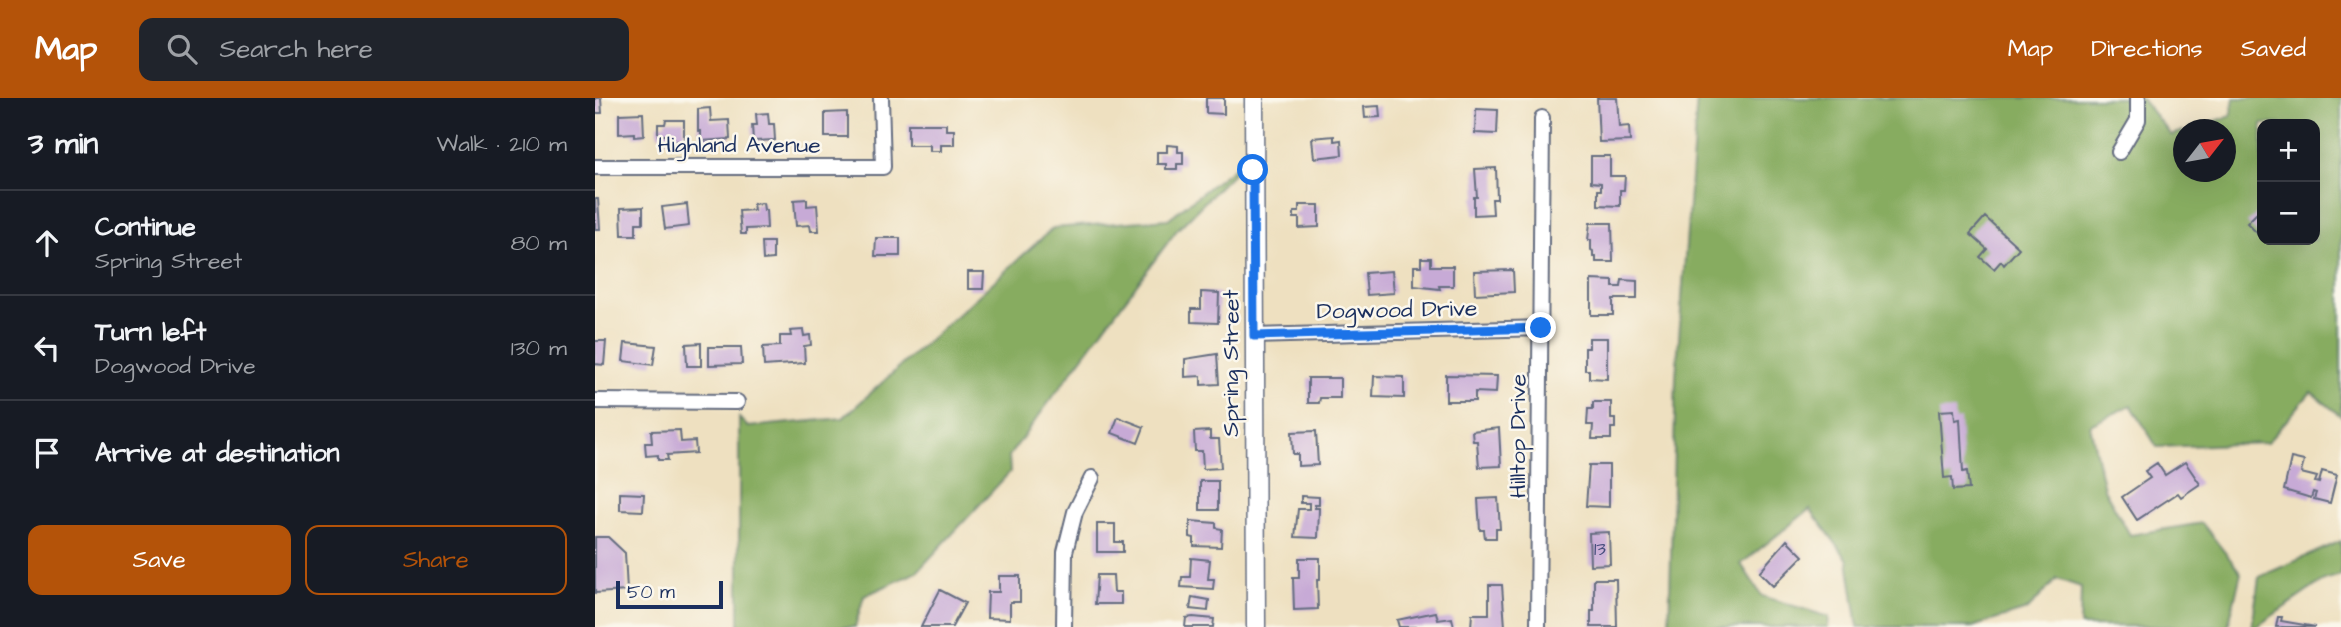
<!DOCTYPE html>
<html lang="en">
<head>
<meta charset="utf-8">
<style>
  body { margin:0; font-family:"Architects Daughter",sans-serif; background:#20242c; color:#f1f3f6 }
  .controls { position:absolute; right:21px; top:21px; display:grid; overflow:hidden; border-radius:14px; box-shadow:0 7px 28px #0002 }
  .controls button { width:63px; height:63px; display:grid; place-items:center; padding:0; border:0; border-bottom:2px solid #363941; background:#171b24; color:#f1f3f6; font:35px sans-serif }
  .compass { position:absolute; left:1578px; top:21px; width:63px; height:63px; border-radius:50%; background:#171b24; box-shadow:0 7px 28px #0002; rotate:59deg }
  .scale { position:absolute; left:21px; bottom:18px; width:107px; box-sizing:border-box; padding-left:7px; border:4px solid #1b2f5e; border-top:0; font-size:19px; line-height:24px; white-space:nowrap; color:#1b2f5e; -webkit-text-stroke:5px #fbf7ec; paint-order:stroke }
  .stop { position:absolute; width:21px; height:21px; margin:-16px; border:5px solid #1a73e8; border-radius:50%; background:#fff }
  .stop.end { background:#1a73e8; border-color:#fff; box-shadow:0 2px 7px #0008 }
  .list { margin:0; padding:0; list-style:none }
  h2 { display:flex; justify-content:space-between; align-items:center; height:91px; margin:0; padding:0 28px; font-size:30px }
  h2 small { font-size:23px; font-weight:400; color:#9ea1a6 }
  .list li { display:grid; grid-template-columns:46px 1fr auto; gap:21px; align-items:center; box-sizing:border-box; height:105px; padding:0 28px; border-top:2px solid #363941 }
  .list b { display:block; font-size:26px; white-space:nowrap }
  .list p { margin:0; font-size:23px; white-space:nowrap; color:#9ea1a6 }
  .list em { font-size:23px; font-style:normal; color:#9ea1a6 }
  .actions { display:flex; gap:14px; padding:21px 28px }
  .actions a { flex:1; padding:16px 0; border:2px solid #b45309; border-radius:14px; text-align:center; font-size:24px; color:#b45309 }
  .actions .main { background:#b45309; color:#fff }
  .icon { flex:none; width:38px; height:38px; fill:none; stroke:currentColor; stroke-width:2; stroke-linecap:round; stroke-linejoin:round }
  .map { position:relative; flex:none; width:1746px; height:529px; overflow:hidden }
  header { display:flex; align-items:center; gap:42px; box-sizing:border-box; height:98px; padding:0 35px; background:#b45309; color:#fff }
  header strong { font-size:33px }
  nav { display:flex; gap:38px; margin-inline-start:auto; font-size:24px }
  .search { width:490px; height:63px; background:#20242c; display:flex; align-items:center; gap:18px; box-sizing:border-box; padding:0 24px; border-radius:14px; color:#9ea1a6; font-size:26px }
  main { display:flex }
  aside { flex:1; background:#171b24 }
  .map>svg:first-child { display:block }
  .forest { fill:#87ac61; stroke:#516e60; stroke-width:2; fill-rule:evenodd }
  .building { fill:#c7aad6 }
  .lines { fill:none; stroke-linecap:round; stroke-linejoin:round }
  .minor-casing { stroke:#656d80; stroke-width:18 }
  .tertiary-casing { stroke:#656d80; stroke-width:21 }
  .minor { stroke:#fff; stroke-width:14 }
  .tertiary { stroke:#fff; stroke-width:18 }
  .route { stroke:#1a73e8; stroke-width:9 }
  .labels { text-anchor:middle; stroke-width:5; stroke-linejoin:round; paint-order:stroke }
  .number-label { font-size:19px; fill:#464e7c }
  .street-label { font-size:23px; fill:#1b2f5e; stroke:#fbf7ec }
</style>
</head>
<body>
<header>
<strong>Map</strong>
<div class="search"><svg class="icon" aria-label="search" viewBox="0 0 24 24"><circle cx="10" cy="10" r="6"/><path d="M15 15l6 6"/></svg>Search here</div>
<nav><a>Map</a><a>Directions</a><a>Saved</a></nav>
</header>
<main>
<aside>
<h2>3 min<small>Walk · 210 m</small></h2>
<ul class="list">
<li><svg class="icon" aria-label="ahead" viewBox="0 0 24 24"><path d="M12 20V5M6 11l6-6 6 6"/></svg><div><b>Continue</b><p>Spring Street</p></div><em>80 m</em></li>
<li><svg class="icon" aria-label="left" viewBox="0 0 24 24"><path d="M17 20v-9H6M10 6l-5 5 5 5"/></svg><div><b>Turn left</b><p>Dogwood Drive</p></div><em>130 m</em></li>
<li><svg class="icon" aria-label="arrive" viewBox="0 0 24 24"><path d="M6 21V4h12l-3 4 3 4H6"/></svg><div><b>Arrive at destination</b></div></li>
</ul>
<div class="actions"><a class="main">Save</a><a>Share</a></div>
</aside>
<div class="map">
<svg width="1746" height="529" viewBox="0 0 1746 529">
  <rect width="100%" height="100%" fill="#fbf7ec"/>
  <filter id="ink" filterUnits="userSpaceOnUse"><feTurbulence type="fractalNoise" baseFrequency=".0143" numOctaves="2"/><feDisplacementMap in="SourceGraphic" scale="14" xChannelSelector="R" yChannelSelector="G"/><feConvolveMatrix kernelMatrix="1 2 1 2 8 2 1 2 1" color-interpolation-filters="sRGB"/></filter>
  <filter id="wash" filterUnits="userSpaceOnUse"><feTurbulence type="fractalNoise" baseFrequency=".00686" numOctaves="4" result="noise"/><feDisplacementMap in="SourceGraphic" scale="28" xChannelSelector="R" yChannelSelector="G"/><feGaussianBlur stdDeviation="1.57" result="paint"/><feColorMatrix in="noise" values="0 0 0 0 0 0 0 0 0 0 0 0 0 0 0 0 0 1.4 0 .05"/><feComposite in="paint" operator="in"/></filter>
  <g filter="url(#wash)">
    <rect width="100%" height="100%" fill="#eee0c0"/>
    <path class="forest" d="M1102 0H1546L1576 37 1588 33V74H1630V32L1593 31 1636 18 1639 0H1746V318L1716 294 1672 345 1562 349 1536 307 1495 327 1509 391 1535 437 1607 425 1646 475 1633 529 1485 528 1486 489 1462 481 1432 512 1377 529H1263L1253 462 1215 411 1146 466 1167 498 1234 519 1233 529H1074L1081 279ZM1667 26H1720V142H1667Z
      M645 65 646 67 582 132 414 358 415 374 322 474 269 498 260 529H144V320L153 329 248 320 458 130 573 121Z
      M1746 443V477L1729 482 1661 529H1657L1664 479Z"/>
    <g id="blocks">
      <path class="building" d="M0 0H6L7 15H0Z
        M611 0H629V16L611 15Z
        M1002 0H1022L1024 29 1034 28 1035 43 1004 44Z
        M784 8 785 19 770 20 769 9Z
        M115 10 116 23 134 22 135 41 106 43V33H103V11Z
        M881 11 903 12 902 36 880 35Z
        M252 14V39H230V15Z
        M48 15 49 38 39 39V35L24 36V16Z
        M173 15 174 26H179L180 42 158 43 157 27H162L161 16Z
        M71 22H89V43H71V37H63V26H70Z
        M313 26H351V32H359V47H346V53H335V47H313Z
        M739 38V43L746 42 747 57 719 60 717 40Z
        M572 47 583 48V54H588V66H582V71H571V66H562V54H572Z
        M996 58H1015V78H1030L1029 92H1025V108L1003 107V92H1006V85L996 84Z
        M901 70 902 101H897L898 116 879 117V99H882L880 71Z
        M0 101H3L5 131H0Z
        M212 101V108L222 107 224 133H216L215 127 201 128 199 102Z
        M168 105 169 112H171L172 130 151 131V136H146L144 113 159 112 158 106Z
        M92 106 94 128 70 131 67 109Z
        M704 107H724V129L704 130V120H699V114H704Z
        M48 109V125H41V137H27L26 110Z
        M1667 110V140L1652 125Z
        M1390 119 1424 150 1409 167 1406 163 1399 171 1385 159 1392 151 1375 136Z
        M995 125H1017L1018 164H1001V159H998V153L996 152V142H993Z
        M281 140H305V158H280Z
        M167 144H178V161L168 162Z
        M826 160H836V168H858V188H844L845 191 819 188V168H826Z
        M918 172 919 194 880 196 879 173Z
        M797 173 799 195 772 197 770 175Z
        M373 174H389L388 191H373Z
        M996 182 1018 183V189H1026L1027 182 1042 183V201H1018V217H996Z
        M606 194 624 195 623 225 596 224V211H606Z
        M208 232 209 238 215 237 216 247 209 248 210 265 169 268 168 249 185 248V238H196L195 233Z
        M994 240H1012V281L994 280V272H990V250H994Z
        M0 243H11L9 267 0 266Z
        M30 245 61 248 58 267 28 263Z
        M106 245V268H92L91 246Z
        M114 249H146L147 266 114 267Z
        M622 256 624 286 606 287V278L590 279V261Z
        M851 277 902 278 901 295 880 294V303H851Z
        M779 278 809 279V300L778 299Z
        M713 280H745V300H725L724 305H713Z
        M998 304H1016V321H1020V330H1016V341H997L998 327H992L993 311H998Z
        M1359 312 1360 322 1365 321 1368 374 1372 373 1374 391 1358 392 1357 379 1349 380 1344 313Z
        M523 319 549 329 543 345 517 335Z
        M904 330 906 368 884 369 882 343H878L877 333Z
        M85 332 86 344 100 343 101 355 72 357 73 362H63V357L51 358 50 345H57L56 333Z
        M615 333V341H624L626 370 608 371 607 353H600L599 334Z
        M721 333 723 367 703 368V356H698L697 334Z
        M1696 360 1709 363 1706 375 1722 379 1720 384 1724 385 1727 373 1742 377 1735 405 1719 401 1721 395 1718 394 1716 400 1689 392Z
        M1590 364 1605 386 1586 399 1583 395 1542 422 1527 399 1555 380 1550 373 1562 365 1570 377Z
        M994 367H1014V409L991 408Z
        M605 383H623V412H605Z
        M25 395 49 396 48 413 25 412Z
        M706 398 724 399V407H720V410H724L723 440 700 439 703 411H714V405H706Z
        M903 400 905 431H901V440H890L889 432H885L883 401Z
        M595 423 621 425V430L627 431 626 449 599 448V440L595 439Z
        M502 426H520V444H528V454H502Z
        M1014 434 1015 466 995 467 994 435Z
        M0 439H13L30 455 32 493 0 495Z
        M1192 442 1208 458 1178 488 1164 474Z
        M596 460 615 462 613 481H619L618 491 586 489 587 479H595Z
        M704 460H725V482H722L723 511 699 512 698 480H704Z
        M502 477H518L519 494H526V506H500Z
        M404 478H425V504H415V521L392 520 393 494H404Z
        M999 481H1021L1022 529H996V513H999Z
        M894 487H907L910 529H876L877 516H894Z
        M345 492 370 505 357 529H326Z
        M597 499 614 502 613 513 595 511Z
        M841 514 843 522 857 520 859 529H804L802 522Z
        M598 519 619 521 618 529H590L591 520Z
        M1683 519H1687L1686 523 1721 529H1681Z"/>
    </g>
  </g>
  <g filter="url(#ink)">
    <use href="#blocks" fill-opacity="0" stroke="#656d80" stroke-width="2"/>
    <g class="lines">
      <defs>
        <path id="minor" d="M1524 54 1543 22V0
          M0 69H288L286 0
          M659 238 945 230
          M0 303 142 304
          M469 529 470 454 480 414 497 380
          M943 529 947 20"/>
        <path id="tertiary" d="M659 0 661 529"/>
      </defs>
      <use href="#minor" class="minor-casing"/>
      <use href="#tertiary" class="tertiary-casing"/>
      <use href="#minor" class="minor"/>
      <use href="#tertiary" class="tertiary"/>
    </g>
  </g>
  <g class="lines" filter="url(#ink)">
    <path class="route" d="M658 72 659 238 946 230"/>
  </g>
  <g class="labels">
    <g class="number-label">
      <text x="1005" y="457">13</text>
    </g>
    <g class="street-label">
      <text x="144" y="54">Highland Avenue</text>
      <text transform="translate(802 211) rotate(-1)" y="8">Dogwood Drive</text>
      <text transform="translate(635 265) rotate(-90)" y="8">Spring Street</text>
      <text transform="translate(922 338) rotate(-90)" y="8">Hilltop Drive</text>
    </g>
  </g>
</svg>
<div class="controls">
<button>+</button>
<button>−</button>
</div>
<svg class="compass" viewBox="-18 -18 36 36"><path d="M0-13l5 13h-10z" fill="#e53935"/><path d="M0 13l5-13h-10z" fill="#9ea1a6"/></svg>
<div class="scale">50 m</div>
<div class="stop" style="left:658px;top:72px"></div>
<div class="stop end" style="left:946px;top:230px"></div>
</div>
</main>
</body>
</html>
